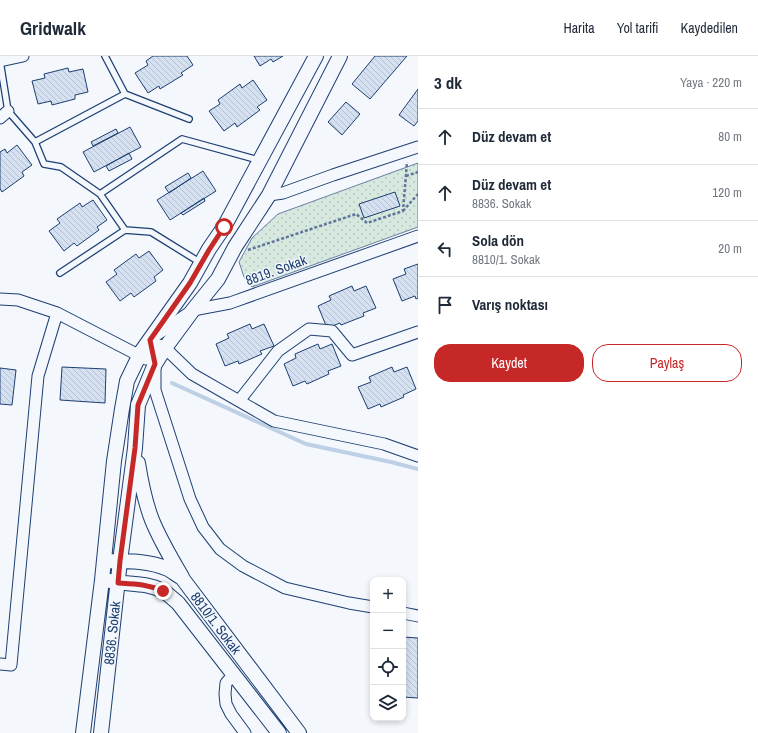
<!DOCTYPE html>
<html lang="tr">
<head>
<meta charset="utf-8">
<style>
  body { margin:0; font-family:"Archivo Narrow",sans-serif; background:#f2f2f3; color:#1f2937 }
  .controls { position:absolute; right:12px; bottom:12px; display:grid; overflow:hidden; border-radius:8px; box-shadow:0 2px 6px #0003 }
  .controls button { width:36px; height:36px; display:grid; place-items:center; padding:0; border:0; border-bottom:1px solid #e0e1e3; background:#fff; color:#1f2937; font:20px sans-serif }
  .stop { position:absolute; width:12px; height:12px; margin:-9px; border:3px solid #c62828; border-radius:50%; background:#fff }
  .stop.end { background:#c62828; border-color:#fff; box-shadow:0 1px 4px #0008 }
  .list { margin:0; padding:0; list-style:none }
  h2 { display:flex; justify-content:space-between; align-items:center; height:52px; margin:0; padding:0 16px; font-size:17px }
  h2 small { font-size:13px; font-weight:400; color:#747a83 }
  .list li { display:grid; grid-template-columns:26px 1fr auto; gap:12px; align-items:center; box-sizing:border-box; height:56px; padding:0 16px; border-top:1px solid #e0e1e3 }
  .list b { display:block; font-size:15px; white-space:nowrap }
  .list p { margin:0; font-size:13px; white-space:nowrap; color:#747a83 }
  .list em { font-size:13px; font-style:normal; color:#747a83 }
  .actions { display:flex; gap:8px; padding:12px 16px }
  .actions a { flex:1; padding:9px 0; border:1px solid #c62828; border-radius:16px; text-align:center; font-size:14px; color:#c62828 }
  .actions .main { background:#c62828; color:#fff }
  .icon { flex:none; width:22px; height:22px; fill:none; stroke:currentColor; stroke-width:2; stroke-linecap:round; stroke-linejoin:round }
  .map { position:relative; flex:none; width:418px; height:677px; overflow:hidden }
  header { display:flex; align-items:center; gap:24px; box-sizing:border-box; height:56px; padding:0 20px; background:#fff; border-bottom:1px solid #e0e1e3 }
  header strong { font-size:19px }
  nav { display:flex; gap:22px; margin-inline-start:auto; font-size:14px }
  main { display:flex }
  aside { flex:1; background:#fff }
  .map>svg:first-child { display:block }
  .park { fill:url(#park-dots); stroke:#687fa3 }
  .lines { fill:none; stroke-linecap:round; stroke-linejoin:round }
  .stream { stroke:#bed0e5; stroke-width:4 }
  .building { fill:url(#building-back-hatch); stroke:#1d3f73 }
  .service-casing { stroke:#1d3f73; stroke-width:8 }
  .minor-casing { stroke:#1d3f73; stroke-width:13 }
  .tertiary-casing { stroke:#1d3f73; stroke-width:16 }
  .path { stroke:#5e769c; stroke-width:2.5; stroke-dasharray:3 2; stroke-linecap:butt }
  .service { stroke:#f4f7fb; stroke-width:5.5 }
  .minor { stroke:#f4f7fb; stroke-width:11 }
  .tertiary { stroke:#f4f7fb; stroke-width:14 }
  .route { stroke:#c62828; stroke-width:5 }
  .labels { text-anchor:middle; stroke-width:3; stroke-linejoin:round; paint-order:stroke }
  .street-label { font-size:14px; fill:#1d3f73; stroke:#f4f7fb }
</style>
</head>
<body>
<header>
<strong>Gridwalk</strong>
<nav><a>Harita</a><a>Yol tarifi</a><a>Kaydedilen</a></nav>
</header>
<main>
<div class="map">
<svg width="418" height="677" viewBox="0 0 418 677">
  <defs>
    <pattern id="park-dots" width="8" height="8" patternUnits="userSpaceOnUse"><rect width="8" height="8" fill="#d7e8df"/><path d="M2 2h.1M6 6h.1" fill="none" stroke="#b8c8c3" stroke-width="1.8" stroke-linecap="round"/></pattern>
    <pattern id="building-back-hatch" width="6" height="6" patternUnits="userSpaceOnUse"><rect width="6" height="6" fill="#d5e0f0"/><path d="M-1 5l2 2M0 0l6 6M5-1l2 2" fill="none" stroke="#b6c1d1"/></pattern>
  </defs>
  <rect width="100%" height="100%" fill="#f4f7fb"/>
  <path class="park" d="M418 107V171L252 231 244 221 239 206 252 182 278 158Z"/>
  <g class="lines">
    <path class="stream" d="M172 327 306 388 391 406 418 413"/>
  </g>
  <path class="building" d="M153 0H187L193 9 181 17 183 19 160 33 159 30 148 37 135 17 148 9 146 5Z
    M254 0H283L273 6 271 3 260 10Z
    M375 0H407L370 43 352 28Z
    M68 12 69 16 83 13 88 36 75 39V43L52 49 51 45 38 48 32 25 45 22 44 18Z
    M253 24 267 44 257 51 260 54 237 71 235 67 224 75 209 55 220 48 218 44 240 28 242 32Z
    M418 33V65L414 70 399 59Z
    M346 46 360 58 342 79 328 66Z
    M130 71 141 91 94 116 83 96Z
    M116 73 118 77 93 90 91 86Z
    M17 89 32 109 22 116 24 120 2 136 0 133V96L5 93 7 97Z
    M129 97 132 103 109 115 106 110Z
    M203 115 216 135 170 164 157 144Z
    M188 117 191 122 169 137 165 131Z
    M395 136 400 150 364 162 359 148Z
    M204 142 205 145 183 159 181 157Z
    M93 144 107 164 97 171 99 174 77 190 74 187 64 195 49 175 60 167 57 163 80 147 82 151Z
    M149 195 163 214 154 221 156 225 134 241 131 237 120 245 106 226 117 218 114 214 136 198 139 202Z
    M418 208V242L416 243 415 240 402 245 393 223 406 218 404 213Z
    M352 230 354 235 366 230 376 252 363 257 364 260 341 269 340 267 327 272 318 250 331 244 329 240Z
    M250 268 252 273 264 268 274 290 260 295 262 298 239 308 238 305 225 310 216 288 229 282 227 278Z
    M318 288 320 293 332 288 341 310 328 315 329 318 307 328 305 325 293 330 284 308 296 302 295 298Z
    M62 311 106 313 105 347 60 344Z
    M392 311 394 316 407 311 416 333 403 339 404 341 381 351 380 348 368 353 358 331 371 326 369 321Z
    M0 312 16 314 12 349 0 348Z
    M403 581 418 582V642L403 641Z"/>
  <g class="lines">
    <defs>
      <path id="service" d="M105 0 125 38 189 63
        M0 5 8 55 35 86 125 38
        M35 86 44 108 61 111 100 138 125 174 151 176 201 207
        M100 138 182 83 258 104
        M60 217 125 174"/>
      <path id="minor" d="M0 5 23 0
        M0 62 8 55
        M269 139 283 137 333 119 418 91
        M0 243 18 244 57 257 146 303
        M155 280 193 254 230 247 418 180
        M150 284 155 308V334L190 443 203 471 220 493 243 510 285 532 349 547 373 551
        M159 289 165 292 192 318 274 365 384 388 418 400
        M239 345 278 295 309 273 332 275 352 299 418 276
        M403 557 418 560
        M0 608 11 609 38 320 57 257
        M233 619 226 627 225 638 226 648 231 658 245 677"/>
      <path id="tertiary" d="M138 407C141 426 145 446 152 464 160 484 171 502 182 521
        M110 505C130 505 150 505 168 513 173 516 177 519 182 522L299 677
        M110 525C128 529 146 526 163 535 168 538 173 543 178 547L279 677
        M83 677 102 524 114 405 122 353 127 325 141 296 190 227 209 193 224 171 316 0
        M101 677 120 505 135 392 138 349 155 308 165 292 193 254 218 223 235 191 269 139 340 0"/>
    </defs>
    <use href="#service" class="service-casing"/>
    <use href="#minor" class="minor-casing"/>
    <use href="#tertiary" class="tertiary-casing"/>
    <path class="path" d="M406 120 418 116
      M403 155 418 138
      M248 194 356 158 367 167 403 155 407 106"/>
    <use href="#service" class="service"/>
    <use href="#minor" class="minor"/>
    <use href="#tertiary" class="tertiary"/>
  </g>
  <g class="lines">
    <path class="route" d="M163 535C146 528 136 528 118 527L120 505 135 392 138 349 155 308 150 284 190 227 209 194 224 171"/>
  </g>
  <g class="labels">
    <g class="street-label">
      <text transform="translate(276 214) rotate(-20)" y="5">8819. Sokak</text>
      <text transform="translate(216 567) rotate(53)" y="5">8810/1. Sokak</text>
      <text transform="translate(112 577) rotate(-84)" y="5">8836. Sokak</text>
    </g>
  </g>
</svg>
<div class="controls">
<button>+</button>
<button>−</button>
<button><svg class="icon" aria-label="locate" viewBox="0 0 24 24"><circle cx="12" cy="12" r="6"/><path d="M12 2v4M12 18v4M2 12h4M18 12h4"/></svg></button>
<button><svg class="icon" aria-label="layers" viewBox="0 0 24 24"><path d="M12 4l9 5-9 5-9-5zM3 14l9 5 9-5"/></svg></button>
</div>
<div class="stop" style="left:224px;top:171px"></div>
<div class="stop end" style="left:163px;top:535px"></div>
</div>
<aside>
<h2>3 dk<small>Yaya · 220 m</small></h2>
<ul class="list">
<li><svg class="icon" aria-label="ahead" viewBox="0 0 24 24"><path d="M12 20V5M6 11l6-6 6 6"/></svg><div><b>Düz devam et</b></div><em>80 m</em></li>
<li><svg class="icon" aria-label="ahead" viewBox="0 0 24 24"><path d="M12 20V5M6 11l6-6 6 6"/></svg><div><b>Düz devam et</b><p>8836. Sokak</p></div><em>120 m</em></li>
<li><svg class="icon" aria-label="left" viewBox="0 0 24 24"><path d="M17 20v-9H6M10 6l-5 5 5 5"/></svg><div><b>Sola dön</b><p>8810/1. Sokak</p></div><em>20 m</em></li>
<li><svg class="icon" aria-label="arrive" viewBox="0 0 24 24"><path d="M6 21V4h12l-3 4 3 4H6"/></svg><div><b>Varış noktası</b></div></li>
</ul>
<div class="actions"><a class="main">Kaydet</a><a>Paylaş</a></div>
</aside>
</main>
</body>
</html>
